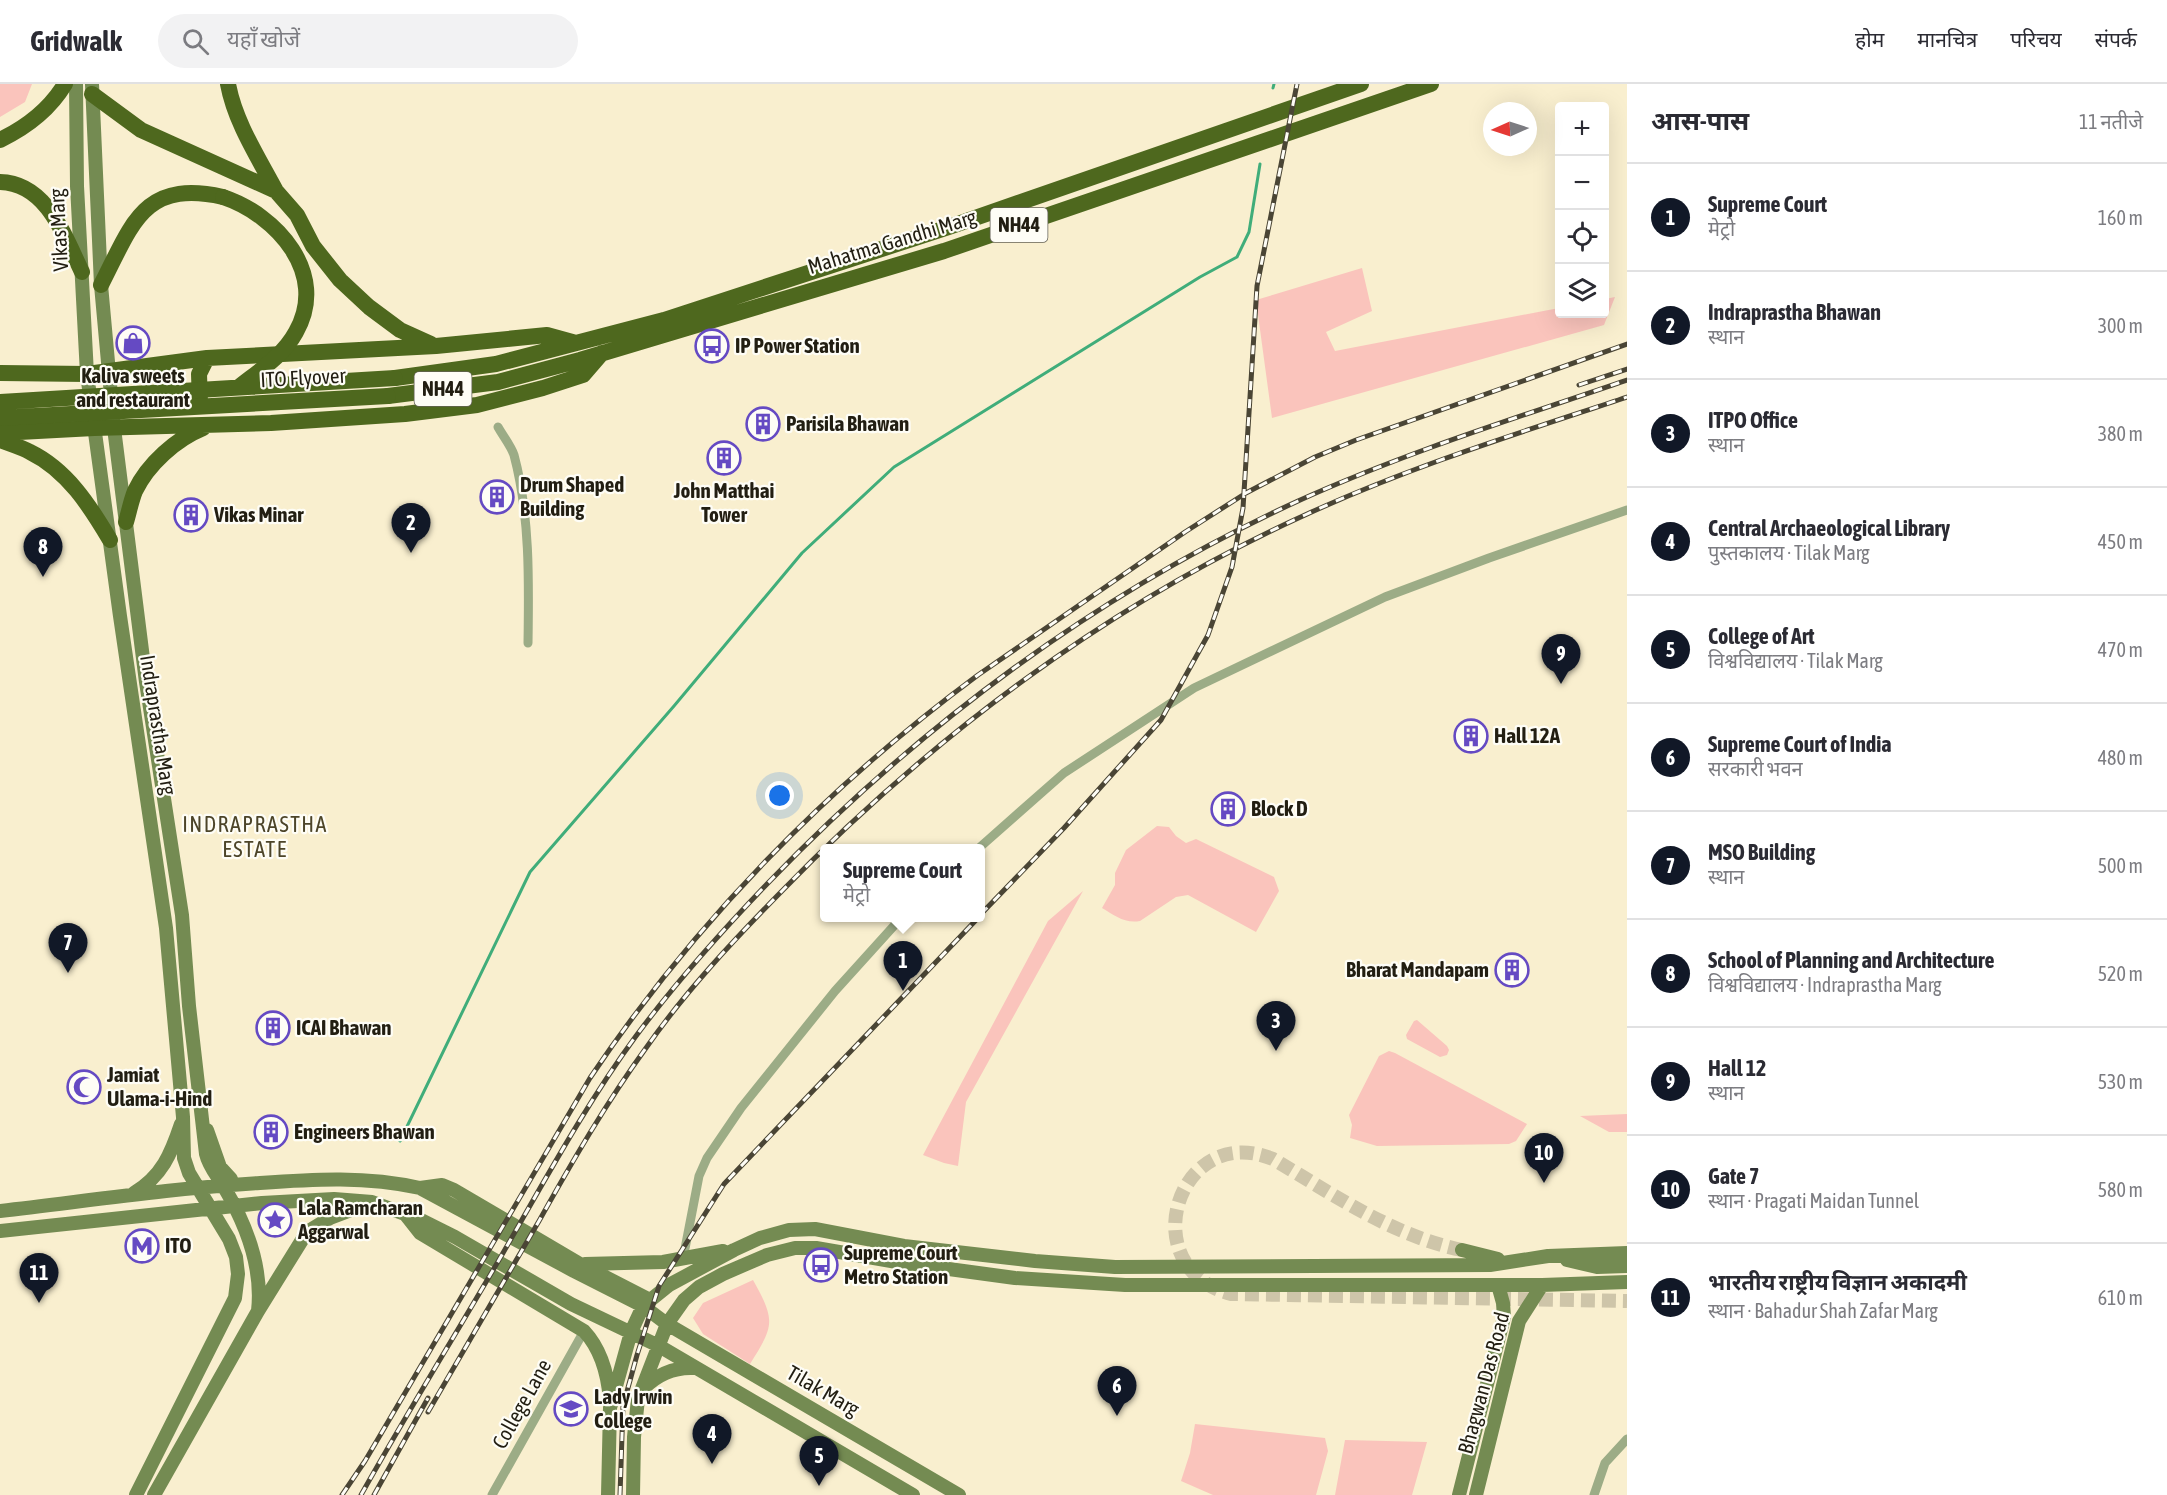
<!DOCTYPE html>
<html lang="hi">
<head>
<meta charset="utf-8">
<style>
  body { margin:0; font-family:"Asap Condensed","Noto Sans Devanagari",sans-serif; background:#f2f2f3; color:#2b2b33 }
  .controls { position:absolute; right:18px; top:18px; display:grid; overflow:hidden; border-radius:6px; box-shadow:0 6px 24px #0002 }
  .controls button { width:54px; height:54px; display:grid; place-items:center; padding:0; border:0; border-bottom:2px solid #e1e1e2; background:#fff; color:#2b2b33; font:30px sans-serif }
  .compass { position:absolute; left:1483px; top:18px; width:54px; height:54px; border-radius:50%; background:#fff; box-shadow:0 6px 24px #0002; rotate:267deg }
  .you { position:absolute; left:780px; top:712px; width:21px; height:21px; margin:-15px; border:4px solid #fff; border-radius:50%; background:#1a73e8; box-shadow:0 0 0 9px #1a73e833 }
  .badge { display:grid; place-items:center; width:39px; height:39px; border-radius:50%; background:#111827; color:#fff; font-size:20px; font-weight:700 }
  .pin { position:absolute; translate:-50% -50px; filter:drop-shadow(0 2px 3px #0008) }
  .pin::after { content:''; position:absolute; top:32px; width:21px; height:18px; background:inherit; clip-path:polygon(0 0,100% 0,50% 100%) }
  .popup { position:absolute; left:820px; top:760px; width:165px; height:78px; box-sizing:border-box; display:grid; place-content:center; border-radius:6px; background:#fff; filter:drop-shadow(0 2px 4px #0005); font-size:20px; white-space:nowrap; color:#7c7c81 }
  .popup b { font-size:22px; color:#2b2b33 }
  .popup::after { content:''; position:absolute; left:50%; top:100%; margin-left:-12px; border:12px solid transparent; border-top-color:#fff }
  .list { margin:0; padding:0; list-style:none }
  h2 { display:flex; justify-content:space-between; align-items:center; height:78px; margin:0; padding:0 24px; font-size:26px }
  h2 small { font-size:20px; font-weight:400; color:#7c7c81 }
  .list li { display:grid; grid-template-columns:39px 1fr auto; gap:18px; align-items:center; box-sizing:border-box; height:108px; padding:0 24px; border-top:2px solid #e1e1e2 }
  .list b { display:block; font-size:22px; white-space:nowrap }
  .list p { margin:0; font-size:20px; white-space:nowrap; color:#7c7c81 }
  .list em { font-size:20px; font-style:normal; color:#7c7c81 }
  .icon { flex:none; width:33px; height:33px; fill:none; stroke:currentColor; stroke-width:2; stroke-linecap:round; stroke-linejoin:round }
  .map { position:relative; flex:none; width:1627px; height:1411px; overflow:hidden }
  header { display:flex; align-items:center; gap:36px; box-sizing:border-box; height:84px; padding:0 30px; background:#fff; border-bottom:2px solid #e1e1e2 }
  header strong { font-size:28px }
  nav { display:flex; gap:33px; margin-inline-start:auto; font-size:21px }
  .search { width:420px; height:54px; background:#f2f2f3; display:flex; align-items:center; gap:15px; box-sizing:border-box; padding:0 21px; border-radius:33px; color:#7c7c81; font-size:22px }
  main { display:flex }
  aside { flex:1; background:#fff }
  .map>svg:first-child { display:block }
  .green { fill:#fac4bc }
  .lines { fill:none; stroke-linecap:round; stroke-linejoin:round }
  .stream { stroke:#40ad7a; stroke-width:3 }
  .secondary-tunnel { stroke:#cec5a9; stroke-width:14; stroke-dasharray:14 7; stroke-linecap:butt }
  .minor { stroke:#9cac86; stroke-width:9 }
  .secondary { stroke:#748b52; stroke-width:14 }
  .trunk { stroke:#4e681e; stroke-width:16 }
  .rail-casing { stroke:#4a4535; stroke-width:5 }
  .rail { stroke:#fefdf6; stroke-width:3; stroke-dasharray:9; stroke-linecap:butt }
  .trunk-bridge { stroke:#4e681e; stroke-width:16 }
  .labels { text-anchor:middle; stroke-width:4.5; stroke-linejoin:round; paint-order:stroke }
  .shield { fill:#fefdf6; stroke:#646156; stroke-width:1.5 }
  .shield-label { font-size:20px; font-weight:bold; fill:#221e12 }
  .street-label { font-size:21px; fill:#221e12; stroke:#fefdf6 }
  .poi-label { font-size:21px; font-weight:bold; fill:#221e12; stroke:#fefdf6; text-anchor:start }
  .neighbourhood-label { font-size:22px; letter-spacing:1.5px; fill:#4d4529; stroke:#fefdf6 }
</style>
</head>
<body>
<header>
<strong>Gridwalk</strong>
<div class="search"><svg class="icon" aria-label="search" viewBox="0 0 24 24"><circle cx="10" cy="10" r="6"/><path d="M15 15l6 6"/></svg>यहाँ खोजें</div>
<nav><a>होम</a><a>मानचित्र</a><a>परिचय</a><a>संपर्क</a></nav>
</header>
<main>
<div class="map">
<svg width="1627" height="1411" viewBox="0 0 1627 1411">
  <rect width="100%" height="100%" fill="#f9efcf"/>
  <path class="green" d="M0 0H32L25 18 0 33Z
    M1362 184 1372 227 1326 248 1335 267 1559 224 1560 230H1604L1605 215 1615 213 1604 241 1272 334 1256 216Z
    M1157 742 1169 743 1176 752 1186 759 1196 755 1274 793 1279 807 1256 848 1188 811 1176 813 1140 837C1125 840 1114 831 1102 824L1115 801V789L1126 766Z
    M1083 807 966 1018 958 1082 944 1079 923 1071 1048 837Z
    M1417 936 1447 962 1449 966 1447 971 1440 973 1407 955 1406 951 1414 937Z
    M1389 967 1395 969 1527 1040 1516 1057 1509 1060 1377 1062 1350 1054 1352 1041 1349 1031 1379 972Z
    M1627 1030V1048H1609L1580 1032Z
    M753 1196C776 1237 774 1242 750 1280L703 1250 693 1234 703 1219Z
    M1195 1340 1325 1354 1328 1367 1316 1411H1213L1181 1397 1190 1369Z
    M1345 1356 1427 1358 1412 1411H1335Z"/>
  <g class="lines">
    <path class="stream" d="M1273 4 1274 0
      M400 1057 530 788 674 622 802 469 894 383 1200 193 1237 173 1249 148 1260 80"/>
    <path class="secondary-tunnel" d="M1462 1166C1393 1152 1334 1111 1273 1075 1178 1036 1131 1184 1231 1210L1627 1217"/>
    <path class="minor" d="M498 343C503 352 511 362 514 371 530 431 529 497 528 559
      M979 764 1064 689 1194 604 1385 513 1489 474 1627 426
      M683 1175 699 1092 707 1074 741 1024 835 907 901 834
      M492 1411 584 1247
      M1594 1411 1605 1379 1627 1355"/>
    <path class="secondary" d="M76 0 77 102 87 290 120 532 166 844 183 1033 184 1074 189 1089 229 1155 236 1173 238 1190 235 1214 136 1411
      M92 0 101 201 114 344 146 598 182 831 189 922 206 1070C209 1083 217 1091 224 1103 246 1140 263 1183 258 1227
      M207 1046 220 1083 231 1095
      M420 1104 442 1101 454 1106 580 1180 650 1216
      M134 1109C162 1092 171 1070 181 1040
      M0 1127C87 1117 173 1104 260 1099 315 1095 366 1092 420 1104L574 1187 643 1222 667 1240 959 1411
      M405 1130 420 1149 584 1247C601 1265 608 1292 610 1316
      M0 1147 262 1119 334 1115 372 1118 421 1136 455 1153 571 1220 659 1262 913 1411
      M1462 1166 1498 1175
      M1567 1176 1597 1183 1627 1182
      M585 1180 663 1178 723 1167
      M644 1304C658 1290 675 1283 694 1284
      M154 1411 258 1227 307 1148 330 1134 367 1120
      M608 1411 610 1324 631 1248 643 1222 669 1201 734 1166 760 1154 789 1146 815 1145 904 1162 1035 1177 1115 1183 1490 1181 1548 1172 1627 1169
      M633 1411 634 1353 638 1315 667 1240 684 1216 699 1203 723 1190 767 1171 795 1164H816L897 1178 1015 1194 1125 1201H1542L1627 1198
      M1459 1411 1504 1233 1503 1219 1498 1201
      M1476 1411 1519 1237 1542 1201"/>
    <path class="trunk" d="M228 0C235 38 258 73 276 107
      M92 10 141 46 276 107 297 131 313 162 340 196 369 223 400 246 431 260
      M0 56C27 43 50 25 65 0
      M0 98C47 99 65 153 82 188
      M101 201C132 141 143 95 223 113
      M0 289 87 290 207 274 436 262 547 251 576 259
      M395 294 496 280 664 236 949 143 1361 0
      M388 312 498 298 580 276 944 167 1431 0
      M200 319 199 290 207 274
      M0 349 94 344 271 339 405 330 477 321 543 304 583 291 602 269
      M0 356C10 360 21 363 30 368 67 386 90 422 110 456
      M126 438C129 428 131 417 135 407 148 380 176 355 203 344"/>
    <defs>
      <path id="rail" d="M1579 301 1627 285
        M981 830 1064 744 1161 636 1208 551 1232 483 1243 424 1257 202 1297 0
        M428 1328C465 1264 502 1201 539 1137 572 1078 606 1019 646 964 685 908 732 858 779 810 930 654 1107 521 1305 431 1409 383 1519 349 1627 313
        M342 1411 365 1377 590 994C694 839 828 702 978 591L1185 448 1246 409 1315 373 1356 356 1627 260
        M361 1411C407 1329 456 1250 503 1169 545 1096 586 1020 636 952 676 898 721 848 767 800 919 642 1099 508 1298 417 1404 369 1516 334 1627 296
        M374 1411 428 1314
        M620 1411 623 1322 637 1271 659 1202 724 1100 978 834"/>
    </defs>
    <use href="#rail" class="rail-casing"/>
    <use href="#rail" class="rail"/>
    <path class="trunk-bridge" d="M223 113C277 131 329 190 296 248 283 272 259 287 239 303
      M0 318 395 294
      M0 334 388 312"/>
  </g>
  <defs>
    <symbol id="shop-ring" viewBox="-11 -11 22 22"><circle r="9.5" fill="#fefdf6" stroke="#654ac3" stroke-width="1.5"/><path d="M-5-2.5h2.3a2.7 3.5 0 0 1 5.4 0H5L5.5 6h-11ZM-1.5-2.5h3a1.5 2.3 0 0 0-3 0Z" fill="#654ac3"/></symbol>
    <symbol id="bus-ring" viewBox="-11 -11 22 22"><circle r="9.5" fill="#fefdf6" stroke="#654ac3" stroke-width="1.5"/><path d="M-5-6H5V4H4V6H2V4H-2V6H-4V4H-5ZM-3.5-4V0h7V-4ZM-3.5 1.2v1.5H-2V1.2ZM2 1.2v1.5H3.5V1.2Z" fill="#654ac3"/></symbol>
    <symbol id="building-ring" viewBox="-11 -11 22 22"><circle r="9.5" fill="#fefdf6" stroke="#654ac3" stroke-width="1.5"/><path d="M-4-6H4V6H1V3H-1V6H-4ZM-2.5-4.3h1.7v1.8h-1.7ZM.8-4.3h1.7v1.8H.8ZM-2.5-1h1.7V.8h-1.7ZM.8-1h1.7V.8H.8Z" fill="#654ac3"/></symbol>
    <symbol id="mosque-ring" viewBox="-11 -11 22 22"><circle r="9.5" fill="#fefdf6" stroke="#654ac3" stroke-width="1.5"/><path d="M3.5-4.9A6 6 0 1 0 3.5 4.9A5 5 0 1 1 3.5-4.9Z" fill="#654ac3"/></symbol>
    <symbol id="sight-ring" viewBox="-11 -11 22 22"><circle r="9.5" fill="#fefdf6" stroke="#654ac3" stroke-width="1.5"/><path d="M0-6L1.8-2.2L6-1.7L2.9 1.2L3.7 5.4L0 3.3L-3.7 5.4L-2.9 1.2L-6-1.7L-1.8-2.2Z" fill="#654ac3"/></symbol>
    <symbol id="metro-ring" viewBox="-11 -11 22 22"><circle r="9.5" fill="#fefdf6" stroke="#654ac3" stroke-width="1.5"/><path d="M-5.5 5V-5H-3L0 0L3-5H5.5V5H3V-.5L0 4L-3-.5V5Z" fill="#654ac3"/></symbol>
    <symbol id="university-ring" viewBox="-11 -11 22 22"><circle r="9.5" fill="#fefdf6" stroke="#654ac3" stroke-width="1.5"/><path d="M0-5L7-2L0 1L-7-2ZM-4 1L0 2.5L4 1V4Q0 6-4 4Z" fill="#654ac3"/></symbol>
  </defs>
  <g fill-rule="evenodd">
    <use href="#shop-ring" x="114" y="240" width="38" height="38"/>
    <use href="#bus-ring" x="693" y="243" width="38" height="38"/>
    <use href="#building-ring" x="744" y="321" width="38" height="38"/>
    <use href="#building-ring" x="705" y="355" width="38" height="38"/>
    <use href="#building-ring" x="478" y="394" width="38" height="38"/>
    <use href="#building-ring" x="172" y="412" width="38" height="38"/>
    <use href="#building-ring" x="1452" y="633" width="38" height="38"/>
    <use href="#building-ring" x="1209" y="706" width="38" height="38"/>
    <use href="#building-ring" x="1493" y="867" width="38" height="38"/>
    <use href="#building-ring" x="254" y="925" width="38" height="38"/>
    <use href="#mosque-ring" x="65" y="984" width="38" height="38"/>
    <use href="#building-ring" x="252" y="1029" width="38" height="38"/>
    <use href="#sight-ring" x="256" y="1117" width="38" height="38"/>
    <use href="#metro-ring" x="123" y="1143" width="38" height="38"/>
    <use href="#bus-ring" x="802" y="1162" width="38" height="38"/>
    <use href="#university-ring" x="552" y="1306" width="38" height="38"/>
  </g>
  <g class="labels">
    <g class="shield">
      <rect x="990.5" y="124" width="57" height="34" rx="4.5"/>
      <rect x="414.5" y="288" width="57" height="34" rx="4.5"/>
    </g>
    <g class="shield-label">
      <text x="1019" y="148">NH44</text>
      <text x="443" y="312">NH44</text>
    </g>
    <g class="street-label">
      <text transform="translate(59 146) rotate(-93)" y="7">Vikas Marg</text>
      <text transform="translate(892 158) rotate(-17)" y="7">Mahatma Gandhi Marg</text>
      <text transform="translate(303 294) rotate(-3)" y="7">ITO Flyover</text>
      <text transform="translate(158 641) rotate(81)" y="7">Indraprastha Marg</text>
      <text transform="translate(1484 1299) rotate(-75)" y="7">Bhagwan Das Road</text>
      <text transform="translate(823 1307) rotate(30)" y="7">Tilak Marg</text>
      <text transform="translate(522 1320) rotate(-61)" y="7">College Lane</text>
    </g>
    <g class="poi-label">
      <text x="735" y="269">IP Power Station</text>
      <text x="133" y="299" text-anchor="middle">Kaliva sweets<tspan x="133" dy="24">and restaurant</tspan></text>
      <text x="786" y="347">Parisila Bhawan</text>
      <text x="520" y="408">Drum Shaped<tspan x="520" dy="24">Building</tspan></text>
      <text x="724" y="414" text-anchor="middle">John Matthai<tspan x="724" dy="24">Tower</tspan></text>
      <text x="214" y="438">Vikas Minar</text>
      <text x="1494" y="659">Hall 12A</text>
      <text x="1251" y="732">Block D</text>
      <text x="1489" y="893" text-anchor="end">Bharat Mandapam</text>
      <text x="296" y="951">ICAI Bhawan</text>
      <text x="107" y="998">Jamiat<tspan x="107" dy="24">Ulama-i-Hind</tspan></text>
      <text x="294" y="1055">Engineers Bhawan</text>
      <text x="298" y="1131">Lala Ramcharan<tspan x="298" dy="24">Aggarwal</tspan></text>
      <text x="165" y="1169">ITO</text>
      <text x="844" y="1176">Supreme Court‌<tspan x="844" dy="24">Metro Station</tspan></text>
      <text x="594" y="1320">Lady Irwin<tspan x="594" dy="24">College</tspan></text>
    </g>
    <g class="neighbourhood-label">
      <text x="255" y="748">INDRAPRASTHA<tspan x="255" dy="25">ESTATE</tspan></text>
    </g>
  </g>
</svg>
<div class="controls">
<button>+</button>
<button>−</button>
<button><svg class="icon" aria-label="locate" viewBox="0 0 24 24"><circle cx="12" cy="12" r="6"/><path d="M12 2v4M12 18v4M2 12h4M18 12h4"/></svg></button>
<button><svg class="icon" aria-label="layers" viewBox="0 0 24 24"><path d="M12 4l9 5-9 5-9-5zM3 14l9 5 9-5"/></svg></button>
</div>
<svg class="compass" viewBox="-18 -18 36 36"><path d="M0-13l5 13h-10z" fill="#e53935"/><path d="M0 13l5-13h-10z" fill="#7c7c81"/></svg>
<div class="you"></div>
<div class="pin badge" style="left:903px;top:907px">1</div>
<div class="popup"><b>Supreme Court</b>मेट्रो</div>
<div class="pin badge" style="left:411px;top:469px">2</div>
<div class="pin badge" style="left:1276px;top:967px">3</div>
<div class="pin badge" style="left:712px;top:1380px">4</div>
<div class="pin badge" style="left:819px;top:1402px">5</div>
<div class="pin badge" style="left:1117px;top:1332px">6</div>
<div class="pin badge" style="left:68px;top:889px">7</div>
<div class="pin badge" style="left:43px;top:493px">8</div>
<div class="pin badge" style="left:1561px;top:600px">9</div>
<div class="pin badge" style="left:1544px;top:1099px">10</div>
<div class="pin badge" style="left:39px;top:1219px">11</div>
</div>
<aside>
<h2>आस-पास<small>11 नतीजे</small></h2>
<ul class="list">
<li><span class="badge">1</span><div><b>Supreme Court</b><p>मेट्रो</p></div><em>160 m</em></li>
<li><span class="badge">2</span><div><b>Indraprastha Bhawan</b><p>स्थान</p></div><em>300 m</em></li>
<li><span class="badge">3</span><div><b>ITPO Office</b><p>स्थान</p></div><em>380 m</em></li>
<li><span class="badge">4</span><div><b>Central Archaeological Library</b><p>पुस्तकालय · Tilak Marg</p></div><em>450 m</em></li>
<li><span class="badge">5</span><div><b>College of Art</b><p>विश्वविद्यालय · Tilak Marg</p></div><em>470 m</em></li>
<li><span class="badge">6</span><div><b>Supreme Court of India</b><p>सरकारी भवन</p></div><em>480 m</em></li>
<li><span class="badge">7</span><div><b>MSO Building</b><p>स्थान</p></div><em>500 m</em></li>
<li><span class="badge">8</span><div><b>School of Planning and Architecture</b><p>विश्वविद्यालय · Indraprastha Marg</p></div><em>520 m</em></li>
<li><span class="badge">9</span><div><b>Hall 12</b><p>स्थान</p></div><em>530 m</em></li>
<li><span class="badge">10</span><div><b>Gate 7</b><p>स्थान · Pragati Maidan Tunnel</p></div><em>580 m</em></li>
<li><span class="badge">11</span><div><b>भारतीय राष्ट्रीय विज्ञान अकादमी</b><p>स्थान · Bahadur Shah Zafar Marg</p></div><em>610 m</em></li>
</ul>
</aside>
</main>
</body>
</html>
